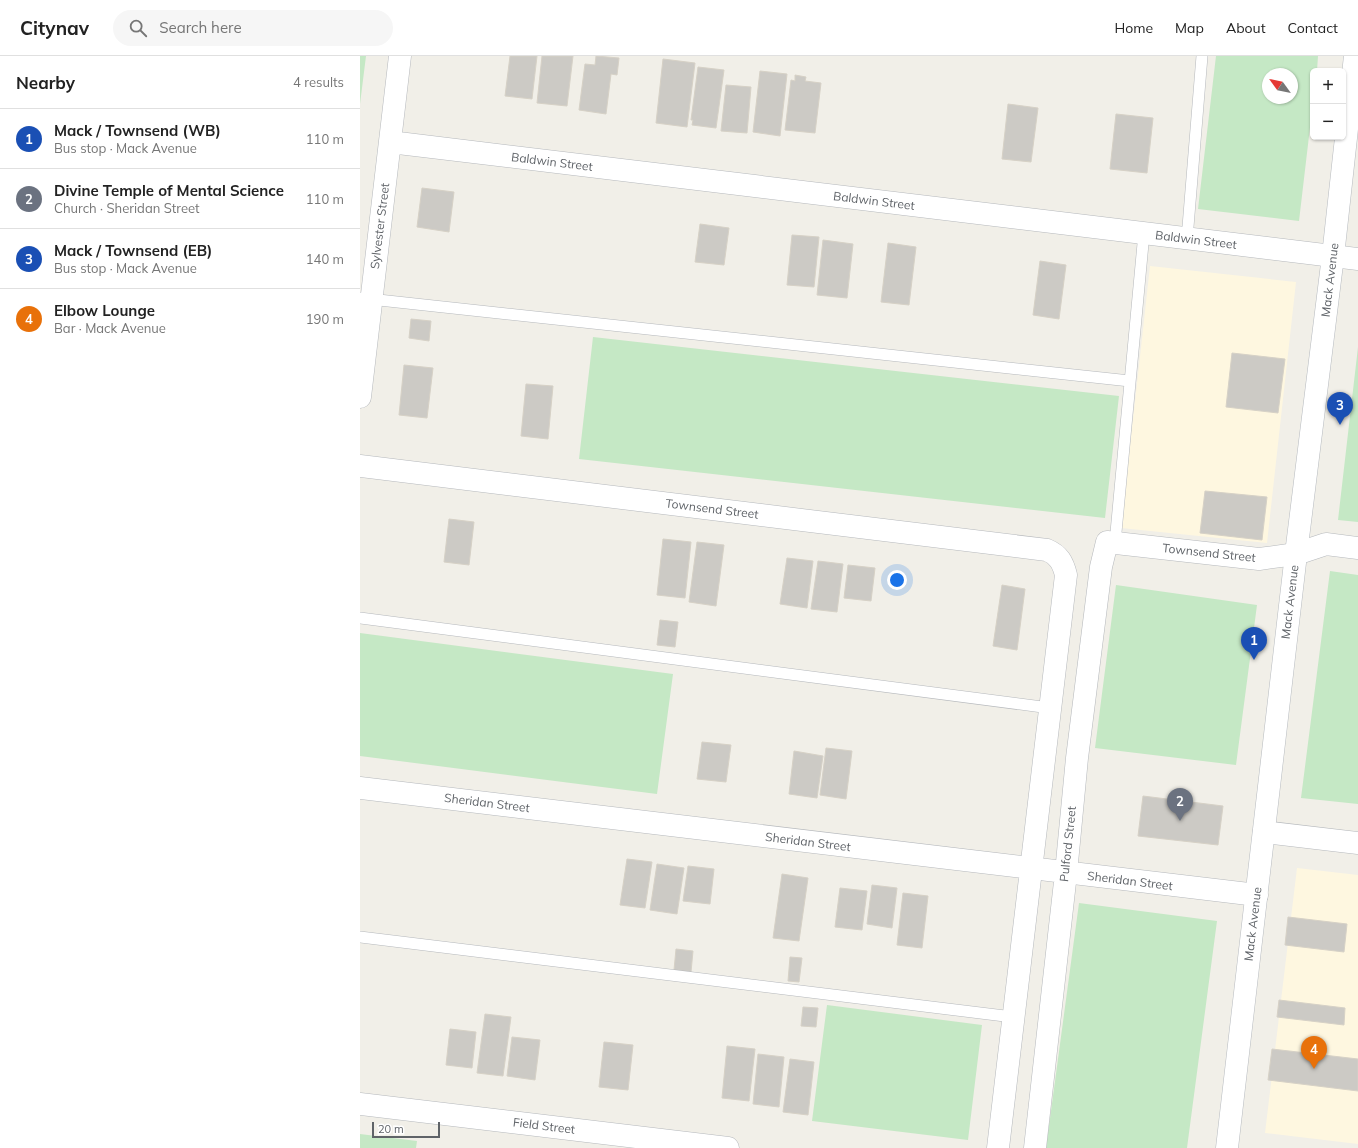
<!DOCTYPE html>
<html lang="en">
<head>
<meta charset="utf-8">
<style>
  body { margin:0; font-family:Mulish,sans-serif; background:#f6f6f6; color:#222 }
  .controls { position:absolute; right:12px; top:12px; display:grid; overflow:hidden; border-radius:6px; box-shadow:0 1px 3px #0004 }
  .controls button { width:36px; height:36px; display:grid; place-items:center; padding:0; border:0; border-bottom:1px solid #e0e0e0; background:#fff; color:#222; font:20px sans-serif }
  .compass { position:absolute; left:902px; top:12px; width:36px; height:36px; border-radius:50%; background:#fff; box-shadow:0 1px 3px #0004; rotate:303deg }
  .scale { position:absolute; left:12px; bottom:10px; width:68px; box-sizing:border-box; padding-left:4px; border:2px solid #5f6368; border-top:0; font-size:11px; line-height:14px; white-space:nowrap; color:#5f6368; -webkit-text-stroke:3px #fff; paint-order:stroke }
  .you { position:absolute; left:537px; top:524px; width:14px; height:14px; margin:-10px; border:3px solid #fff; border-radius:50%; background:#1a73e8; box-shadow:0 0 0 6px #1a73e833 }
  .badge { display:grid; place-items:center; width:26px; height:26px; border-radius:50%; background:#0f766e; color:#fff; font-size:13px; font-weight:700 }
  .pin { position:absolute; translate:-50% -33px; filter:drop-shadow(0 1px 2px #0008) }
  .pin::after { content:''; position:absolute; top:21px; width:14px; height:12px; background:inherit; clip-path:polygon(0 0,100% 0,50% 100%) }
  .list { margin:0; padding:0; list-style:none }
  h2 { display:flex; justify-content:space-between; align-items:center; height:52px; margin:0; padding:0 16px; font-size:17px }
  h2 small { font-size:13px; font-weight:400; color:#767676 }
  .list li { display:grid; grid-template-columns:26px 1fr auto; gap:12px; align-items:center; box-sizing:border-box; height:60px; padding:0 16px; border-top:1px solid #e0e0e0 }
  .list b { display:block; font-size:15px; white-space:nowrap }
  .list p { margin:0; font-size:13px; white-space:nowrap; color:#767676 }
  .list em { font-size:13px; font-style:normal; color:#767676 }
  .icon { flex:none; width:22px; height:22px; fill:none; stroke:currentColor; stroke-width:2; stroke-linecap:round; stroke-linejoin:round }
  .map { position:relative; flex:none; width:998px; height:1092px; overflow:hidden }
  header { display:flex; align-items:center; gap:24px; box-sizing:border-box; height:56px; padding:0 20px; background:#fff; border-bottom:1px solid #e0e0e0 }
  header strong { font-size:19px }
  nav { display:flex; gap:22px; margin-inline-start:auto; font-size:14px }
  .search { width:280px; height:36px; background:#f6f6f6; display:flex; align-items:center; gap:10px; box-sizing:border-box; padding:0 14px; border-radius:22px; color:#767676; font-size:15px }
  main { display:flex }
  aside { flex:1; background:#fff }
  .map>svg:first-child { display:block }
  .commercial { fill:#fef7e0 }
  .green { fill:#c5e8c5; fill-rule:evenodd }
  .building { fill:#cccac5; stroke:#d6d1c6 }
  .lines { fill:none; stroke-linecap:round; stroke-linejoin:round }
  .service-casing { stroke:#b5b8bc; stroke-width:12 }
  .minor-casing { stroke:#b5b8bc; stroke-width:23 }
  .secondary-casing { stroke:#b6babf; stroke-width:23 }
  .service { stroke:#fff; stroke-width:11 }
  .minor { stroke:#fff; stroke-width:22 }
  .secondary { stroke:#fff; stroke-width:22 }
  .labels { text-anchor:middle; stroke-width:4; stroke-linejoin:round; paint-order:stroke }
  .street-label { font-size:12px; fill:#5f6368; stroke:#fff }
</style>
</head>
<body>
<header>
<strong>Citynav</strong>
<div class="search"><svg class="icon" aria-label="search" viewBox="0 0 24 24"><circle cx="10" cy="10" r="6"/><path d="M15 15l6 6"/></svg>Search here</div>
<nav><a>Home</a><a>Map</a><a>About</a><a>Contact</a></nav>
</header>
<main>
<aside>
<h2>Nearby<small>4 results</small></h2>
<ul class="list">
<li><span class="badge" style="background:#1a4fb4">1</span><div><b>Mack / Townsend (WB)</b><p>Bus stop · Mack Avenue</p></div><em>110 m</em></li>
<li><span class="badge" style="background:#6b7280">2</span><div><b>Divine Temple of Mental Science</b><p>Church · Sheridan Street</p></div><em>110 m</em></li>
<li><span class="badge" style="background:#1a4fb4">3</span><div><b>Mack / Townsend (EB)</b><p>Bus stop · Mack Avenue</p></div><em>140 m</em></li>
<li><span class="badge" style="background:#e8710a">4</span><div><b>Elbow Lounge</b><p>Bar · Mack Avenue</p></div><em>190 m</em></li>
</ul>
</aside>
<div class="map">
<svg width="998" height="1092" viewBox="0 0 998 1092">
  <rect width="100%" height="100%" fill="#f1efe8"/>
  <path class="commercial" d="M790 210 936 226 907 487 761 472Z
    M937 812 998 819V1088L905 1077Z"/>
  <path class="green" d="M0 0H6L0 48Z
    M856 0H958L957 15H953V46L939 165 838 153ZM908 18H932V42H908Z
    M233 281 759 340 745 462 219 403Z
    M998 291V466L978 464Z
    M970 515 998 519V748L941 742Z
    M756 529 897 549 876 709 735 692Z
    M0 577 313 618 297 738 0 700Z
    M719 847 857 865 827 1092H686Z
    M467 949 622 969 608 1084 452 1065Z
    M0 1078 57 1085 56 1092H0Z"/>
  <path class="building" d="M150 0H177L172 43 145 40Z
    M182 0H213L207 50 177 47Z
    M236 0 259 2 257 19 251 18 246 58 219 54 225 8 235 9Z
    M303 3 335 7 327 71 296 67Z
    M338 11 364 14 356 72 332 69 333 64H331Z
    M400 15 427 18 420 80 393 76Z
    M435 19 446 21 445 25 461 27 455 77 425 74 431 24 435 25Z
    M366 29 391 31 387 77 361 75Z
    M648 48 678 52 671 106 642 103Z
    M756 58 793 62 787 117 750 113Z
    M62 132 94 136 89 176 57 171Z
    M340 168 369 172 364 209 335 206Z
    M432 179 459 181 454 231 427 229Z
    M463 184 493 188 487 242 457 239Z
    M528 187 556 191 549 249 521 246Z
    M680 205 706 209 699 263 673 259Z
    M51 263 71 265 69 285 49 282Z
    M872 297 925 303 918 357 866 351Z
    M44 309 73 312 67 362 39 359Z
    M166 328 193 330 188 383 161 380Z
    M845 435 907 441 902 484 840 477Z
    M89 463 114 466 109 509 84 506Z
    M303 483 331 486 325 542 297 539Z
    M337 486 364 489 356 550 329 546Z
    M427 502 453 505 447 552 420 548Z
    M458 505 483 508 477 556 451 553Z
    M488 509 515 512 511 545 484 542Z
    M642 529 665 533 657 594 633 590Z
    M300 564 318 566 315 591 297 589Z
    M342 686 371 689 366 726 337 723Z
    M466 692 492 695 486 743 460 739Z
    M434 695 463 700 457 742 429 738Z
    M783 740 863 750 858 789 778 780Z
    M267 803 292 806 285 852 260 849Z
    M297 808 324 812 317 858 290 854Z
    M328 810 354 813 350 848 323 845Z
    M422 818 448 822 439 885 413 882Z
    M512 829 537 832 532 872 507 868Z
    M480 832 507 835 502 874 475 871Z
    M543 837 568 840 562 892 537 889Z
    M928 861 987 868 984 896 925 889Z
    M316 893 333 895 331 916 314 914Z
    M430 901 442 902 439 926 428 925Z
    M919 944 985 952 984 969 917 961Z
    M443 951 458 952 456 971 441 970Z
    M125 958 151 961 143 1020 117 1017Z
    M90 973 116 976 112 1012 86 1009Z
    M152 981 180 984 175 1024 147 1020Z
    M244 986 273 989 268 1034 239 1031Z
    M367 990 395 993 389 1045 362 1042Z
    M912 993 998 1003V1035L908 1024Z
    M398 998 424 1001 419 1051 393 1048Z
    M430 1003 454 1006 448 1059 423 1056Z"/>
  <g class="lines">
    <defs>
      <path id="service" d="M827 183 842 0
        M0 242 770 325
        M755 487 784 177
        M0 562 690 652
        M0 881 653 961"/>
      <path id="minor" d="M30 86 998 203
        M0 341 40 0
        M0 410 687 494C699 499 703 507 706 519L638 1092
        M0 732 897 839
        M904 776 998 787
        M0 1048 368 1092
        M675 1092 706 817 717 702 741 511 747 486 899 503 936 498 966 488 998 492"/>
      <path id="secondary" d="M867 1092 936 498 973 200 995 0"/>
    </defs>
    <use href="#service" class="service-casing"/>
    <use href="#minor" class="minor-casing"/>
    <use href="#secondary" class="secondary-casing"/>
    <use href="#service" class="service"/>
    <use href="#minor" class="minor"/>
    <use href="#secondary" class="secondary"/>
  </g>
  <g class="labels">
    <g class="street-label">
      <text transform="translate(192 106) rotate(7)" y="4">Baldwin Street</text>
      <text transform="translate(514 145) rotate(7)" y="4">Baldwin Street</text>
      <text transform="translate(20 170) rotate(-83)" y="4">Sylvester Street</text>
      <text transform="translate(836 184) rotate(7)" y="4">Baldwin Street</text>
      <text transform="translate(970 224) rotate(-83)" y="4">Mack Avenue</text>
      <text transform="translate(352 453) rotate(7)" y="4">Townsend Street</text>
      <text transform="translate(849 497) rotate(6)" y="4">Townsend Street</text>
      <text transform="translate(930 546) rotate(-83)" y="4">Mack Avenue</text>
      <text transform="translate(127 747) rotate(7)" y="4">Sheridan Street</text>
      <text transform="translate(448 786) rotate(7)" y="4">Sheridan Street</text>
      <text transform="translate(708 788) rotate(-84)" y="4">Pulford Street</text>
      <text transform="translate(770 825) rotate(7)" y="4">Sheridan Street</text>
      <text transform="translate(893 868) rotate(-83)" y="4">Mack Avenue</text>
      <text transform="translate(184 1070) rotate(7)" y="4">Field Street</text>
    </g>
  </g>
</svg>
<div class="controls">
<button>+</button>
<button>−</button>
</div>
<svg class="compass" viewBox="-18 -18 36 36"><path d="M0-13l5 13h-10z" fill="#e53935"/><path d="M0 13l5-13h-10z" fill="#767676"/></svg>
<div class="scale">20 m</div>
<div class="you"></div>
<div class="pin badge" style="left:894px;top:604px;background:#1a4fb4">1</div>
<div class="pin badge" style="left:820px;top:765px;background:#6b7280">2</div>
<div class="pin badge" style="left:980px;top:369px;background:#1a4fb4">3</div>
<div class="pin badge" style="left:954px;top:1013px;background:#e8710a">4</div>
</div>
</main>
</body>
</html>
